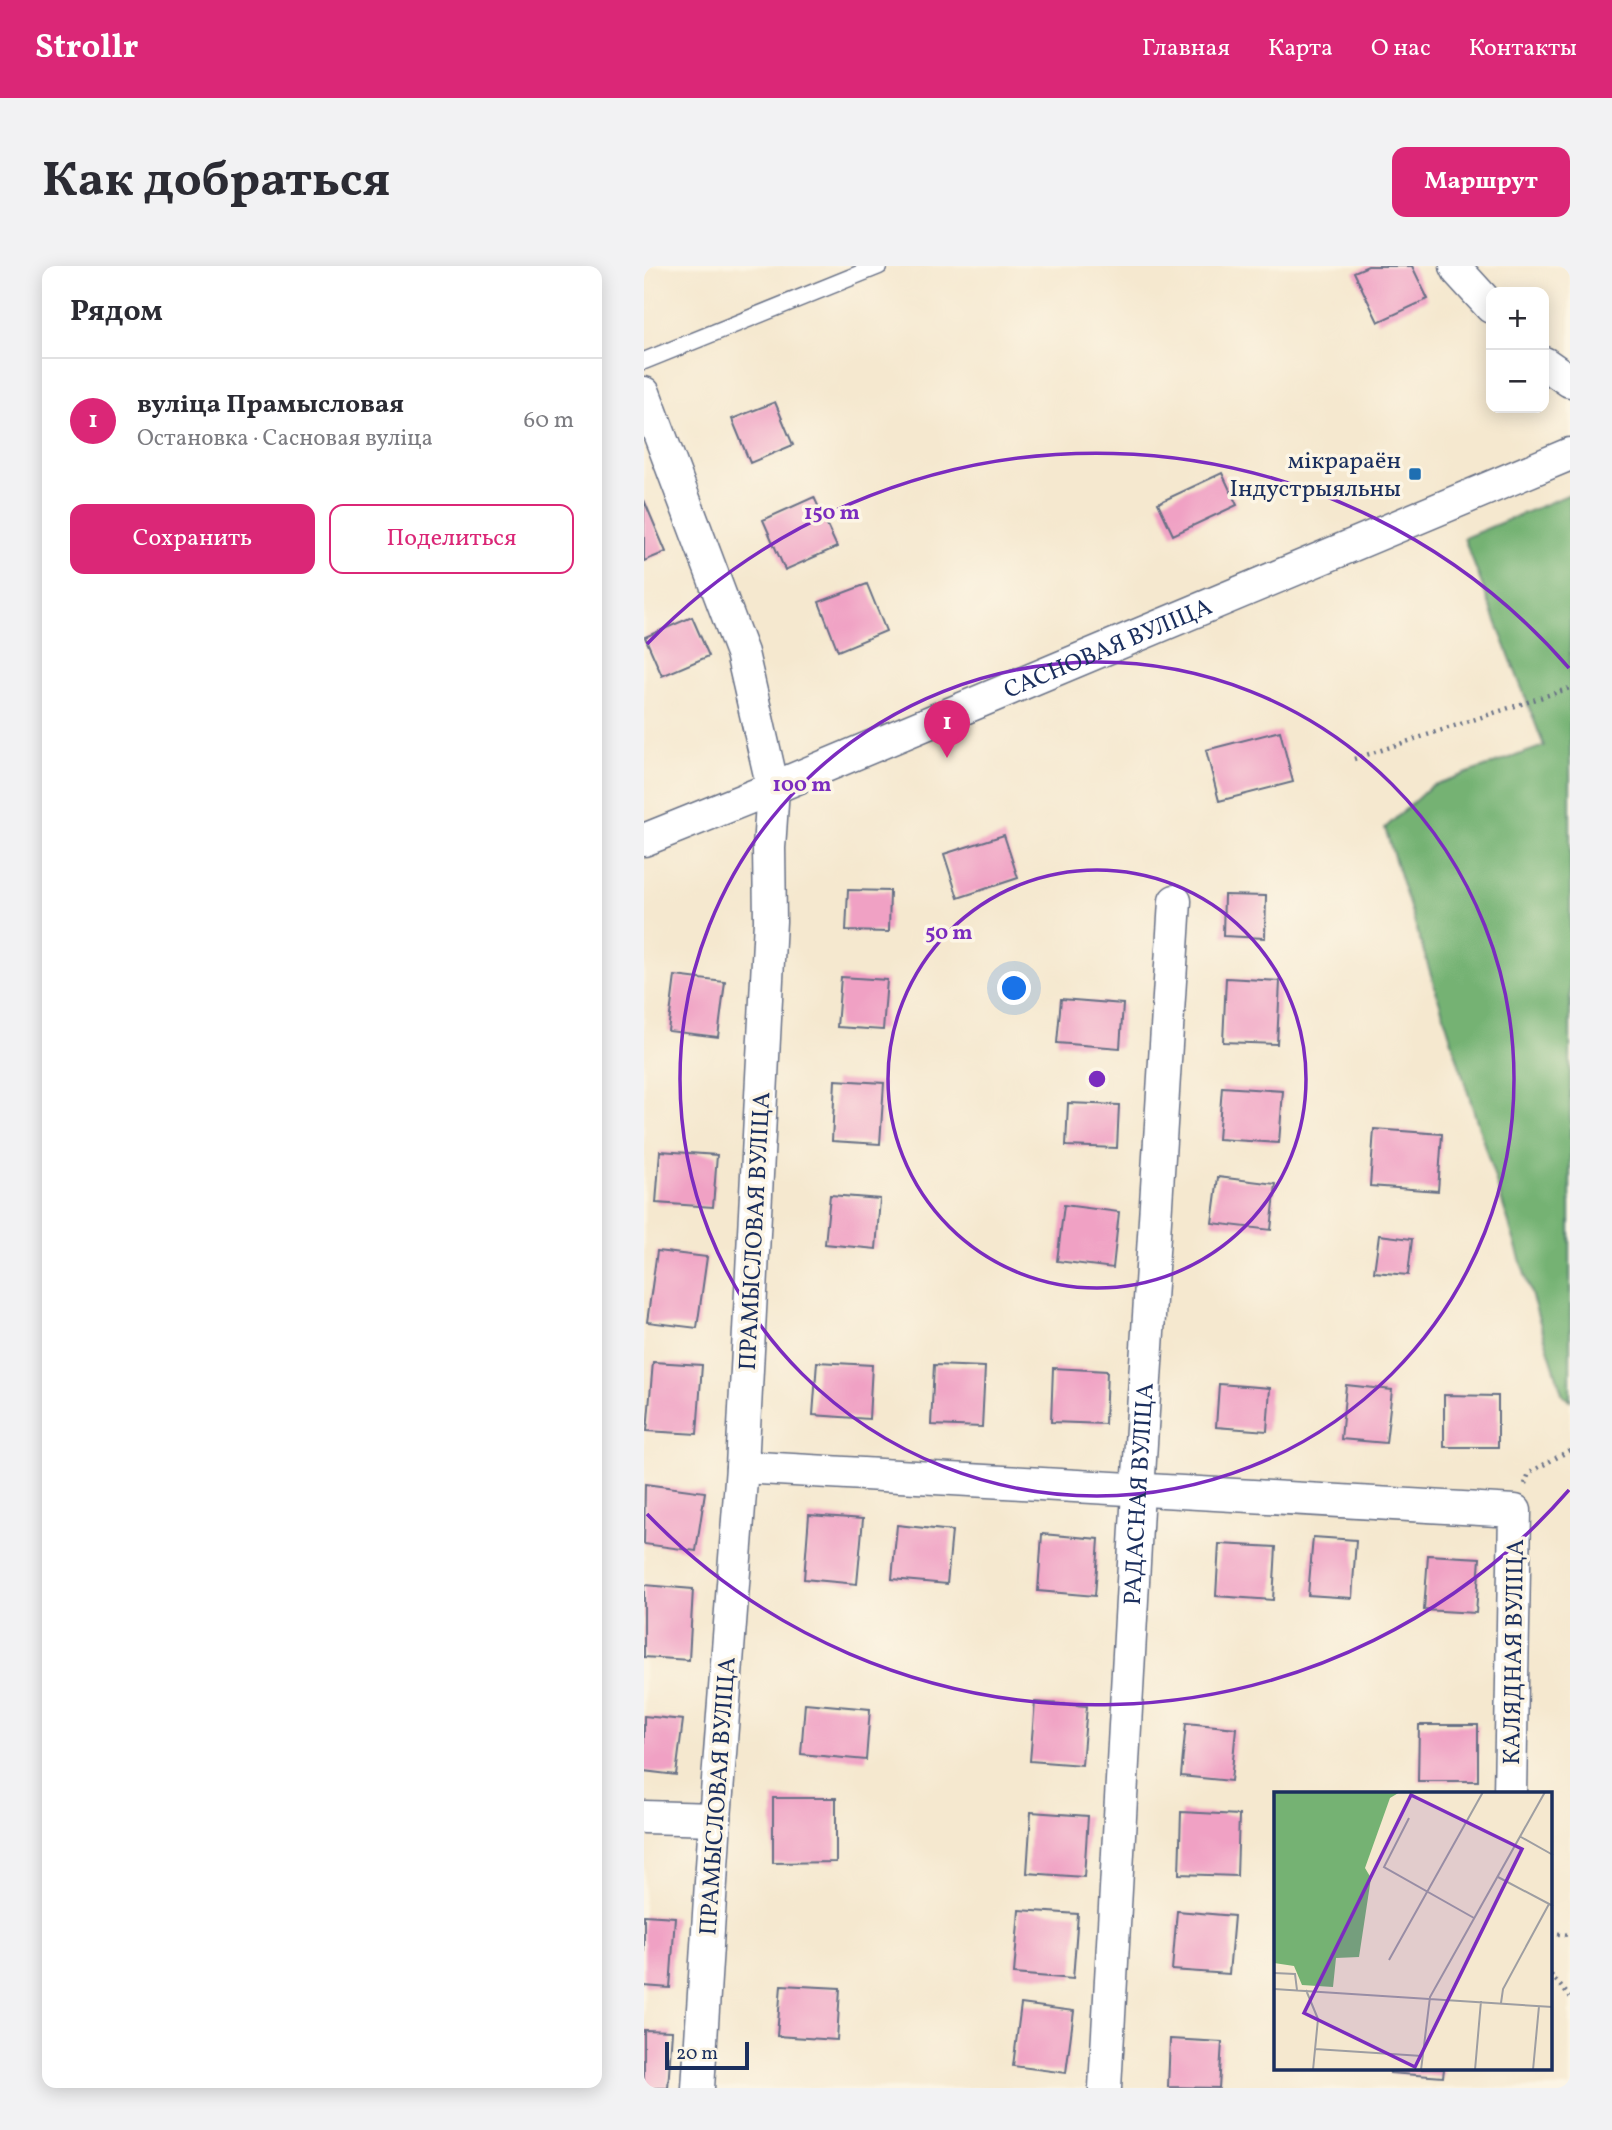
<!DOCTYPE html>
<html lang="ru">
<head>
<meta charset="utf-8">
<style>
  body { margin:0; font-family:Vollkorn,serif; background:#f2f2f3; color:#2b2b33 }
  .controls { position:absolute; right:21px; top:21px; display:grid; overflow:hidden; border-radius:14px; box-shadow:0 4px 18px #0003 }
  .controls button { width:63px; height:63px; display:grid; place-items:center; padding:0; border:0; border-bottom:2px solid #e1e1e2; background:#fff; color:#2b2b33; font:35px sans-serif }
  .scale { position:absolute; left:21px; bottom:18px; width:84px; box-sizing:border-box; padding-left:7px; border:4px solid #1b2f5e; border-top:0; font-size:19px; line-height:24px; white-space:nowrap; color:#1b2f5e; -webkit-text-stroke:5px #fcf5e5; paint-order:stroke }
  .you { position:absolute; left:371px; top:723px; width:24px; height:24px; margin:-18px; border:5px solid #fff; border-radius:50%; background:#1a73e8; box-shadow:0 0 0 10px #1a73e833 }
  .badge { display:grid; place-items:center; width:46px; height:46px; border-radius:50%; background:#db2777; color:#fff; font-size:23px; font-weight:700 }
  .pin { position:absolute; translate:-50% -58px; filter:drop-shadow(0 2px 4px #0008) }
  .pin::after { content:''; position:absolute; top:37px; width:24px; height:21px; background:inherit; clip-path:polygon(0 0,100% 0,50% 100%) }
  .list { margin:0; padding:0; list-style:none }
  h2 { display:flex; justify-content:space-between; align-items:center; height:91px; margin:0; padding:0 28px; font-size:30px }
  h2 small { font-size:23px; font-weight:400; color:#7c7c81 }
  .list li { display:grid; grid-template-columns:46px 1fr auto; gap:21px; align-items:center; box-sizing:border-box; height:126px; padding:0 28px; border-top:2px solid #e1e1e2 }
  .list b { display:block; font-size:26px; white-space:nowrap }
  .list p { margin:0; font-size:23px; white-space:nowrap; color:#7c7c81 }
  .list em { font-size:23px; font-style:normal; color:#7c7c81 }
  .actions { display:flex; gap:14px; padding:21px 28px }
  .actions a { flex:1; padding:16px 0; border:2px solid #db2777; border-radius:14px; text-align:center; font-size:24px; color:#db2777 }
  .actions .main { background:#db2777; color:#fff }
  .map { position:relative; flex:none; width:926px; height:1822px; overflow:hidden; border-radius:14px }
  header { display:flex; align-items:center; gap:42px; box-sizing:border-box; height:98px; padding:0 35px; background:#db2777; color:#fff }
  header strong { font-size:33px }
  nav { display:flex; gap:38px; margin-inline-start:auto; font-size:24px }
  .intro { display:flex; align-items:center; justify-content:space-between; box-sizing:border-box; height:168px; padding:0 42px }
  h1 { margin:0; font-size:49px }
  .button { padding:18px 32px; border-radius:14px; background:#db2777; color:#fff; font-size:24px; font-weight:700 }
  main { display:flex; gap:42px; padding:0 42px }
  aside { flex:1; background:#fff; border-radius:14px; box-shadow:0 4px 18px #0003 }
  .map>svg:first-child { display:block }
  .forest { fill:#75b273; stroke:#487068; stroke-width:2 }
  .building { fill:#f0a1c4 }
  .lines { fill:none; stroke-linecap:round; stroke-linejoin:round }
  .service-casing { stroke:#677086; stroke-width:19 }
  .minor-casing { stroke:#677086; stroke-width:35 }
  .path { stroke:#677086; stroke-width:4.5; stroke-dasharray:2 5; stroke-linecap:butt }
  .service { stroke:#fff; stroke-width:16 }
  .minor { stroke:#fff; stroke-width:32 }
  .ring { fill:none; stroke:#7b2cbf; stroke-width:3.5 }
  .poi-dot { fill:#1f6fb2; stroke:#fcf5e5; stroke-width:2.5 }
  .labels { text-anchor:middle; stroke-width:7; stroke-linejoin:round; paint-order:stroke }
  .poi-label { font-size:24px; fill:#1b2f5e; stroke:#fcf5e5; text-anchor:end }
  .street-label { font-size:24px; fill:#1b2f5e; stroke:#fcf5e5 }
  .inset-road { fill:none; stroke:#9e9ea2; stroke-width:2 }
  .view { fill:#7b2cbf; fill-opacity:0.15; stroke:#7b2cbf; stroke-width:3.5 }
  .inset-edge { fill:none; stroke:#1b2f5e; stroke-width:3.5 }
  .centre { fill:#7b2cbf; stroke:#fcf5e5; stroke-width:3.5 }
  .ring-label { font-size:21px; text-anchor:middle; font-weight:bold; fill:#7b2cbf; stroke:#fcf5e5; stroke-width:7; stroke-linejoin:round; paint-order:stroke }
</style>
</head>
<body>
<header>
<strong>Strollr</strong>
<nav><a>Главная</a><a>Карта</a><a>О нас</a><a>Контакты</a></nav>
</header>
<div class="intro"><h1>Как добраться</h1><a class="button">Маршрут</a></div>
<main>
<aside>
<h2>Рядом<small></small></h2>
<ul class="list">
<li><span class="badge">1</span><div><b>вуліца Прамысловая</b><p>Остановка · Сасновая вуліца</p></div><em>60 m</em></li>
</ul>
<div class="actions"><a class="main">Сохранить</a><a>Поделиться</a></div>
</aside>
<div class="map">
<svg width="926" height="1822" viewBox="0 0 926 1822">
  <rect width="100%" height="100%" fill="#fcf5e5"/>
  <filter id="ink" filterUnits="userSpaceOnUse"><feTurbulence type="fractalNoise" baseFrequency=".0143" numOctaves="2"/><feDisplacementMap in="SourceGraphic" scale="14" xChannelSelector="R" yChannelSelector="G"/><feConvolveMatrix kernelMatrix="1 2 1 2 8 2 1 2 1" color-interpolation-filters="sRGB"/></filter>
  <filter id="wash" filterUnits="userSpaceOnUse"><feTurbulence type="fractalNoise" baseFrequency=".00686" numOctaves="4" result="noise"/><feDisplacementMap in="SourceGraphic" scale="28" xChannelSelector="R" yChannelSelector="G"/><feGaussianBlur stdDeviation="1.57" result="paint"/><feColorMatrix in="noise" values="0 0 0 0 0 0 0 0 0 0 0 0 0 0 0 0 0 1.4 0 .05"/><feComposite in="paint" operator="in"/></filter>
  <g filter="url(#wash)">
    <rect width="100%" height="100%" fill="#f5e8cf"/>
    <path class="forest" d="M926 228V1134L919 1130 741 562 787 520 900 480 820 272Z"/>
    <g id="blocks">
      <path class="building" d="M724 0H768L784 33 734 56 710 6Z
        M131 136 149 179 106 197 88 153Z
        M578 207 593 239 529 269 514 237Z
        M170 231 193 281 141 304 119 254Z
        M0 234 22 286 0 295Z
        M223 318 242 365 194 385 175 336Z
        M48 351 65 390 18 410 1 371Z
        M636 465 649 516 575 535 562 484Z
        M360 569 374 612 314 632 300 588Z
        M204 624 246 625 245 666 202 665Z
        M580 629 622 630 621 672 579 670Z
        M31 710 81 716 74 771 24 765Z
        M197 711 243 714 239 764 193 761Z
        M582 712 636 715 633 778 579 776Z
        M417 733 479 738 476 782 413 777Z
        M191 814 240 817 236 878 188 875Z
        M578 821 639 825 635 877 574 873Z
        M424 837 475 839 473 882 422 880Z
        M730 863 798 868 794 925 726 920Z
        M16 885 73 889 69 941 12 937Z
        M574 911 632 918 627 964 568 957Z
        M186 929 236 933 232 983 181 978Z
        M420 939 475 946 469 1002 413 995Z
        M735 969 768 973 764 1009 730 1006Z
        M13 985 63 991 53 1062 3 1056Z
        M9 1096 58 1099 53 1168 3 1165Z
        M173 1096 228 1099 225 1153 169 1149Z
        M290 1099 341 1101 338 1161 287 1159Z
        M409 1102 463 1105 461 1158 407 1156Z
        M575 1118 626 1122 623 1165 572 1161Z
        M702 1119 748 1124 742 1177 697 1173Z
        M800 1129 854 1130V1181H800Z
        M1 1218 61 1226 52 1285 0 1278Z
        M165 1249 219 1253 213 1318 160 1313Z
        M253 1259 308 1265 303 1318 248 1313Z
        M398 1268 455 1273 451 1330 394 1325Z
        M669 1271 712 1274 708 1332 664 1329Z
        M575 1278 632 1281 629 1334 572 1330Z
        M784 1289 836 1292 832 1347 780 1344Z
        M0 1319 49 1323 45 1394 0 1391Z
        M391 1436 443 1440 438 1499 386 1495Z
        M161 1437 226 1443 222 1494 157 1488Z
        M0 1450 39 1454 32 1509 0 1505Z
        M542 1457 592 1462 587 1515 537 1510Z
        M775 1459H834V1515H774Z
        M129 1532H192V1596L129 1597Z
        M387 1546 444 1550 440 1611 383 1607Z
        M537 1546 595 1549 593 1610 535 1608Z
        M375 1644 434 1648 429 1713 370 1708Z
        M533 1645 590 1650 585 1708 528 1704Z
        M0 1649 31 1651 26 1722 0 1720Z
        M137 1719 196 1722 193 1774 133 1770Z
        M377 1738 430 1745 422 1807 369 1800Z
        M0 1764 28 1765 24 1822H0Z
        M526 1773 578 1776 575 1822 524 1821Z
        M746 1803H800L799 1811 746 1807Z"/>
    </g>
  </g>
  <g filter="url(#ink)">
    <use href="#blocks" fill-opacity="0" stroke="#677086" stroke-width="2"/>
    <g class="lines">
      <defs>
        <path id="service" d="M0 95 235 0"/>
        <g id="minor">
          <path d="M812 0 815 6 847 41"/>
          <path d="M900 97 926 115"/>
          <path d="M0 127 98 387 129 522 125 582 126 655 98 1201 71 1553 54 1822"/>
          <path id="s1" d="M0 574 129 522 926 188"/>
          <path d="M98 1201 871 1245 866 1528"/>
          <path d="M0 1551 71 1553"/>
          <path id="s2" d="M461 1822 494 1225 531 635"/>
        </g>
      </defs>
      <use href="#service" class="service-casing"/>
      <use href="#minor" class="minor-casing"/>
      <path class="path" d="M710 493 926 422
        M881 1218 885 1207 926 1184
        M907 1667 926 1669
        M907 1709 926 1731"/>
      <use href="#service" class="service"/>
      <use href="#minor" class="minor"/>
    </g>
  </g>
  <g class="ring">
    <circle cx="453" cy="813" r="209"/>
    <circle cx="453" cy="813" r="417"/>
    <path d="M925 1224A626 626 0 0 1 3 1248M3 378A626 626 0 0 1 925 402"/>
  </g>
  <rect class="poi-dot" x="764" y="201" width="14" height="14" rx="3.5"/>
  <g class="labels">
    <g class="poi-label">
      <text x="757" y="202">мікрараён<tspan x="757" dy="28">Індустрыяльны</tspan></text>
    </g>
    <g class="street-label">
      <text dy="8" stroke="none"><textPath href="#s1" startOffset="502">САСНОВАЯ ВУЛІЦА</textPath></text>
      <text transform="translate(110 965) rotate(-87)" y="8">ПРАМЫСЛОВАЯ ВУЛІЦА</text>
      <text dy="8" stroke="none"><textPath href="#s2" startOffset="595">РАДАСНАЯ ВУЛІЦА</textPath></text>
      <text transform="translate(869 1386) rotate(-89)" y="8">КАЛЯДНАЯ ВУЛІЦА</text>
      <text transform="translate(73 1530) rotate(-86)" y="8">ПРАМЫСЛОВАЯ ВУЛІЦА</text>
    </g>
  </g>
  <g transform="translate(630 1526)">
    <rect width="278" height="278" fill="#f5e8cf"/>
    <path d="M0 0H126L116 6 91 76 97 86 85 165 62 166 59 195 28 193 20 174 0 171Z" fill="#75b273"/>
    <path class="inset-road" d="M135 26 110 75 200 126M247 45 279 63M224 85 279 114M115 168 209 0M0 181 21 182 23 198M0 197 279 215M32 198 44 227 39 278M227 211 229 197 275 112M41 257 148 264M147 278 156 205 271 0M201 278 207 209M259 278 265 214"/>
    <path class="view" d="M137 3 248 57 141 275 30 221Z"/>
    <rect width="278" height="278" class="inset-edge"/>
  </g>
  <circle cx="453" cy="813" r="10" class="centre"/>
  <g class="ring-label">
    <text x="188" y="253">150 m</text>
    <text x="158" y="525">100 m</text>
    <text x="305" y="673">50 m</text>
  </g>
</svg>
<div class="controls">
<button>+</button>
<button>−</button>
</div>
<div class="scale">20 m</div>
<div class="you"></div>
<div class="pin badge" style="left:303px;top:492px">1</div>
</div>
</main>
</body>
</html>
